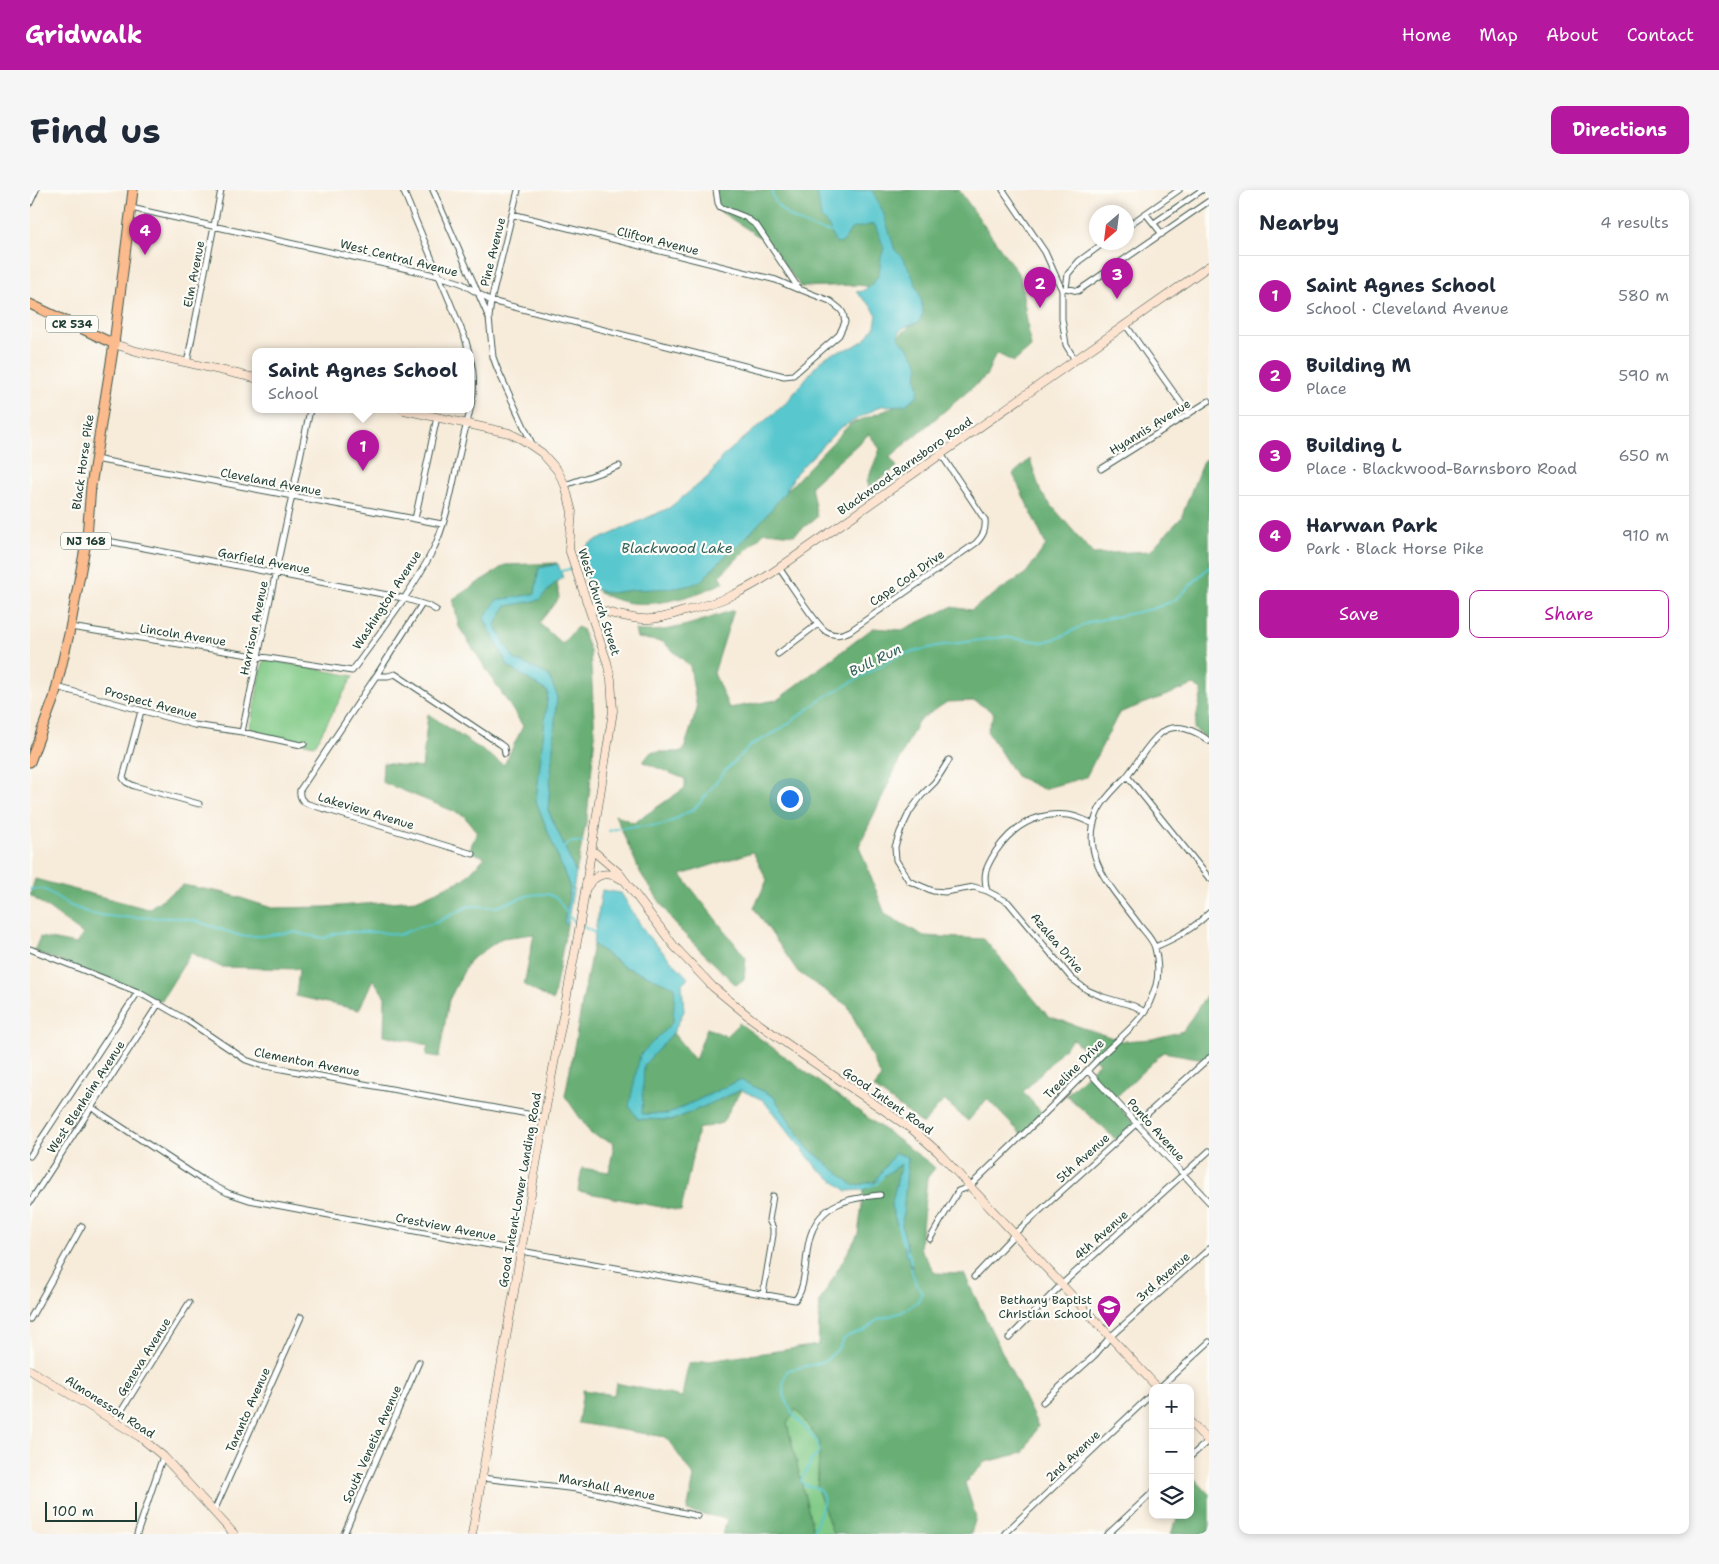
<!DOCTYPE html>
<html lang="en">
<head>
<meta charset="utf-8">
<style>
  body { margin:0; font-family:"Shantell Sans",sans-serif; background:#f6f6f7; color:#1f2937 }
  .controls { position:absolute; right:15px; bottom:15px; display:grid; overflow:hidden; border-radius:10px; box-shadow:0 2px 8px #0003 }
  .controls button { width:45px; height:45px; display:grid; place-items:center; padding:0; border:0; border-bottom:1px solid #e0e1e3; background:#fff; color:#1f2937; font:25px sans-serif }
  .compass { position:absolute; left:1059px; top:15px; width:45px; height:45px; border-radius:50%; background:#fff; box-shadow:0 2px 8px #0003; rotate:208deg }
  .scale { position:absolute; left:15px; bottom:12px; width:92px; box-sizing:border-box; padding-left:5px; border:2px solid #1f3d34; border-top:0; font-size:14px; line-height:18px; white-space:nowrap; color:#1f3d34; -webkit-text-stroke:4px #fdfcf7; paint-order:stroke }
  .you { position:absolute; left:759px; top:608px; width:18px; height:18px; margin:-12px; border:4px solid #fff; border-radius:50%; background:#1a73e8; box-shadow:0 0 0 8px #1a73e833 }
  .badge { display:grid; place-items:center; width:32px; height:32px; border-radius:50%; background:#b5179e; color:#fff; font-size:16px; font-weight:700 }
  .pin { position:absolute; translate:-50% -41px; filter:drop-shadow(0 1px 2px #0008) }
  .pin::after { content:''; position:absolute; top:26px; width:18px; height:15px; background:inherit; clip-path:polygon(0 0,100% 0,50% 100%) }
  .popup { position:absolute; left:222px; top:158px; width:222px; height:65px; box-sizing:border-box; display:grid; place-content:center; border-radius:10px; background:#fff; filter:drop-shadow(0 1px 4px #0005); font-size:16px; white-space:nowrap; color:#747a83 }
  .popup b { font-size:19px; color:#1f2937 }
  .popup::after { content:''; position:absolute; left:50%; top:100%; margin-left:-10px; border:10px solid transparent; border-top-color:#fff }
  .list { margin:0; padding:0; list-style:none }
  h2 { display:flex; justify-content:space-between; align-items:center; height:65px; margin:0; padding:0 20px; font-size:21px }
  h2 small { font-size:16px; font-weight:400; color:#747a83 }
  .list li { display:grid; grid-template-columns:32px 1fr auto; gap:15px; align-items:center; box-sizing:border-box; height:80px; padding:0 20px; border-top:1px solid #e0e1e3 }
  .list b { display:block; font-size:19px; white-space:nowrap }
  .list p { margin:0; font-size:16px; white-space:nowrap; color:#747a83 }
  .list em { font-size:16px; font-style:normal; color:#747a83 }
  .actions { display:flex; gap:10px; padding:15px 20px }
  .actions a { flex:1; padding:11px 0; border:1px solid #b5179e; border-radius:10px; text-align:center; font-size:18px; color:#b5179e }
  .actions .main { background:#b5179e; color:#fff }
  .icon { flex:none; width:28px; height:28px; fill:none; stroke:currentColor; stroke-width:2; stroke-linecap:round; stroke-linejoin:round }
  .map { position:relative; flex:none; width:1179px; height:1344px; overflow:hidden; border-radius:10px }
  header { display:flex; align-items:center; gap:30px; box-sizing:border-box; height:70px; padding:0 25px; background:#b5179e; color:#fff }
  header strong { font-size:24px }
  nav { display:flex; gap:28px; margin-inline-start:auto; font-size:18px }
  .intro { display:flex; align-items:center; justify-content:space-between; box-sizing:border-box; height:120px; padding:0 30px }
  h1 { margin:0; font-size:35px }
  .button { padding:12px 22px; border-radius:10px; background:#b5179e; color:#fff; font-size:18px; font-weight:700 }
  main { display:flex; gap:30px; padding:0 30px }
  aside { flex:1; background:#fff; border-radius:10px; box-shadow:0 2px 8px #0003 }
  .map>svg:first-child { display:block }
  .green { fill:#81ca87; stroke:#50845e }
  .forest { fill:#68ae74; stroke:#447654 }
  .water { fill:#59c7ce; stroke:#3c8281 }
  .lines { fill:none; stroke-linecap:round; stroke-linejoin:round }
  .stream { stroke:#59c7ce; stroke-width:2 }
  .street-casing { stroke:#3f574d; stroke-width:7 }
  .secondary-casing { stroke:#3f574d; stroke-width:9 }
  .primary-casing { stroke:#3f574d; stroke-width:11 }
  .street { stroke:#fff; stroke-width:5 }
  .secondary { stroke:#fde4d1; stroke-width:8 }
  .primary { stroke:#fbbb8d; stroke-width:9 }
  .labels { text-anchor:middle; stroke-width:4.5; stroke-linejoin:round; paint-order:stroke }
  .shield { fill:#fdfcf7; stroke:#62766e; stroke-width:1 }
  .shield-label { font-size:11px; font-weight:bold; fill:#1f3d34 }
  .street-label { font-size:12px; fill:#1f3d34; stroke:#fdfcf7 }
  .poi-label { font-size:12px; fill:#1f3d34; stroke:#fdfcf7; text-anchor:end }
  .water-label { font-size:14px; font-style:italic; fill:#2e605a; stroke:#fdfcf7 }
</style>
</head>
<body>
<header>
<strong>Gridwalk</strong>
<nav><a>Home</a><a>Map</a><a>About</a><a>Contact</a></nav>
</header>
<div class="intro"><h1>Find us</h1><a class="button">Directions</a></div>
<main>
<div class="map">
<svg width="1179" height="1344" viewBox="0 0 1179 1344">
  <rect width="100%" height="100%" fill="#fdfcf7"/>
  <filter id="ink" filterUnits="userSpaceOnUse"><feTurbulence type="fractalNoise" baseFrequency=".02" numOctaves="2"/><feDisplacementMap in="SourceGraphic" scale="10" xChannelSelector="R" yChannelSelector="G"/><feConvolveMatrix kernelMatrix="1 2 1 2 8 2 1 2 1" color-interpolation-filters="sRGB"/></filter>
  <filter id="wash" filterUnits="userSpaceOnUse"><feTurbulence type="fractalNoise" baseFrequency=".0096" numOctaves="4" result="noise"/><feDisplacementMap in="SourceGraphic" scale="20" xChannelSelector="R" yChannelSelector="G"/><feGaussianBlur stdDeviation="1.12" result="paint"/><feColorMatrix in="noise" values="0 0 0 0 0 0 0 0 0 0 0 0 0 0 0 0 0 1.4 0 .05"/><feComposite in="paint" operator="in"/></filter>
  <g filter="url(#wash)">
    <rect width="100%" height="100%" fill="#f7ebd9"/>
    <path class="green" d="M235 469 323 486 285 555 219 542 232 477Z
      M766 1218 790 1252 787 1298 803 1344H784L757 1234Z"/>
    <path class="forest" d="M685 0H929L990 86 1001 157 984 172 966 163 956 186 860 267 867 277 839 297 837 291 850 259 839 244 781 296 787 327 764 345 735 342 689 386 694 392C667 406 625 418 595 412 586 410 577 406 569 403L567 398 672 390 820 234 883 210 881 168 868 146 892 127 887 102 827 95 771 97 736 51 686 19Z
      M1179 267V550L1164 539 1172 501 1164 495 1089 523 1056 587 1013 599 986 586 957 541 964 523 945 511 917 512 888 531 829 656 855 724 894 746 954 749 1018 826 1092 851 1122 849 1153 841 1179 801V870L1133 862 1083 910 1106 936 1089 952 1036 905 1069 873 1043 849 993 902 1015 926 993 946 957 909 938 931 914 910 893 934 844 898 851 887 818 816 768 782 724 718 737 690 723 662 651 685 716 768 714 789 706 795 647 737 611 684 585 625 604 633 655 598V589L613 572 621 562H653L667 519 660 476 633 452 607 448 605 440C638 445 672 430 704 420L684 483 699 518 747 510 843 438 872 440 921 417 941 420 996 383 1016 355 983 284 1000 269 1011 303 1063 364 1120 361 1151 328 1173 271Z
      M527 373 509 378 505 404 467 410 454 429 478 476 518 502 506 611 540 698 534 733 537 735 523 811 494 795 504 744 472 748 439 771 419 810 409 867 396 865 398 855 354 845 355 807 343 789 329 820 266 806 269 779 191 777 161 763 131 811 4 761 10 747 46 754 53 744 0 705 5 689 118 719 153 695 195 703 242 718 296 717 386 710 434 689 455 667 439 661 447 642 433 625 352 592 353 573 392 578 398 524 474 575 493 536 429 437 423 409 475 375Z
      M527 391 529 408 509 433 532 454 547 437 552 439 560 461 565 545 557 627 546 683 518 620 527 505 518 485 484 469 465 435 476 416 509 410Z
      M563 754 593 776 646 797 643 832 610 865 607 929 643 930 711 900 692 933 668 939 651 1021 548 1001 552 978 579 982 584 953 561 944 535 906Z
      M709 833 898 972 905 978 897 988 890 1058 905 1083 934 1084 1008 1236 993 1263 955 1272 935 1293 946 1327 941 1344H803L787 1298 790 1252 766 1219 757 1234 784 1344H692L697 1329 657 1321 664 1287 636 1247 548 1233 553 1200 584 1205 586 1193 652 1207 658 1174 788 1155 790 1111 828 1044 834 1000 871 974 861 1016 883 1081 872 1036 878 967 865 963 845 991 824 996 777 957 743 906 710 890 638 924H611L614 874 643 843 665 870 677 838 696 846Z
      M1160 1284 1179 1304V1344H1141L1147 1328 1145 1325H1160Z"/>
    <path class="water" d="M784 0H842L853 22 865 60C877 69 892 105 893 121 893 125 891 128 889 132L873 138 868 144 869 148 880 160 887 171 889 177 886 188 889 199 887 206 875 215 851 216 810 238 766 283 756 301 734 328 706 358 698 363 672 390 661 395 646 398 602 400 580 403 560 398 548 365 559 354 639 318 678 287 692 267 699 261 756 213 786 176 797 166 803 163 823 157 836 149 845 136 847 125 841 116 826 102 832 101 842 95 849 84 851 68 854 58 845 35 844 34 821 39 814 51 811 53 805 52 798 35 791 28 788 7Z
      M528 374 533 388 527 391 509 410 476 416 465 435 484 469 518 485 527 505 518 620 546 683 537 735 534 733 540 698 506 611 518 502 478 476 454 428 467 410 505 404 509 378Z
      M572 700 591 703 616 744 658 788 652 793 654 821 643 843 614 875 612 924H638L710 890 743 906 777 957 824 996 845 991 865 963 878 967 872 1036 885 1090 861 1016 871 974 834 1000 817 1001 787 978 733 910 711 900 643 930 608 929 599 916 610 865 643 832 645 797 593 776 563 754Z"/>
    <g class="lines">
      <path class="stream" d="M742 0C742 24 783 41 803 42
        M528 382 543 378
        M579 641 589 638 632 635 642 631 664 619 670 613 695 581 721 555 748 541 795 507 870 465 907 456 973 447 1013 452 1028 448 1060 432 1122 419 1143 411 1153 403 1179 377
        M533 658 541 652H553
        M0 699H14L41 716 62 724 87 727 149 728 166 731 211 746H231L264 742 275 745 295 748 306 743 315 742H350L369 745 386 738 405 733 439 716 466 717 500 705 511 704H518L528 709 536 722
        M538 726 548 734
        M552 736 565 743
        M837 997 847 994 853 986
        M868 1036 871 1049 874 1055
        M878 1061 880 1066 881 1073
        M785 1344 784 1340C787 1329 802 1305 786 1298 782 1296 778 1296 774 1295L771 1290C772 1288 781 1272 782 1270 785 1267 788 1265 789 1261 790 1251 780 1245 775 1238 760 1222 745 1201 758 1180L786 1174 796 1170 807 1160 814 1149 818 1146 835 1140 847 1130 872 1122 888 1111 892 1102 885 1091 881 1078"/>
    </g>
  </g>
  <g filter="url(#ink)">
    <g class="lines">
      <defs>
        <path id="street" d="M373 0 435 148 439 162
          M403 0 459 128 463 167 467 178 503 256
          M973 0 1015 62 1032 100V129L1035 148 1036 155 1045 170
          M0 13 6 0
          M101 18 409 86 431 93 461 111 754 186 763 185 809 145 815 132 813 123 810 119 800 111 769 99 727 36 715 27 690 17 688 13 686 0
          M482 24 746 90 767 99
          M1116 24 1132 44
          M1124 33 1172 0
          M1096 37 1149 0
          M1036 98 1038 84 1049 71 1075 52
          M1032 100 1036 98 1048 101 1179 11
          M459 128 461 111 488 0
          M1095 134 1159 224
          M157 173 191 0
          M65 269 412 334
          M1071 279 1179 211
          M535 295 589 276
          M385 329 407 227
          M57 347 373 408 399 416 406 420
          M749 378C759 391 786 436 797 442 805 447 813 444 820 441L946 353C953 346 956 340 955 330L911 264
          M40 437 322 481C350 442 381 403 403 360 418 330 424 286 432 253 439 221 449 201 440 167
          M748 464 788 434
          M346 486 392 414
          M27 497 164 535 212 542 271 555 274 554
          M111 521 93 588 96 592 104 596 169 614
          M212 542 280 220
          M919 570 905 592 892 605 880 621 870 642 865 657 866 670 879 691 903 701 915 702 944 697 957 701 978 712 1042 789 1057 800 1073 807 1104 816 1115 822
          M1097 586 1179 688
          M443 664 278 614C271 611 269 607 270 600L346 486H358L365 484 470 554 474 557 475 564
          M957 701C952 683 957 676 966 661 983 636 1007 622 1038 625 1047 626 1056 631 1064 634
          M1125 757C1146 748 1163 739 1179 723
          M0 759 108 802 158 831 216 870 230 875 514 927
          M1058 881 1179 1012
          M61 917 171 989 198 1003 219 1010 491 1061 765 1110C771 1104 773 1094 774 1086 777 1072 776 1057 781 1044 792 1012 821 1008 850 1005
          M0 966 108 802
          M0 1012 129 813
          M900 1049 928 1001 939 997C984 953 1029 911 1071 866 1085 852 1102 839 1114 823 1119 816 1123 804 1126 795 1129 785 1128 769 1125 758 1123 750 1115 742 1110 736 1085 701 1046 666 1069 619 1076 606 1086 598 1096 587 1108 573 1116 555 1131 543 1146 531 1166 541 1179 551
          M944 1087 981 1048 984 1044 1179 868
          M733 1104 743 1045V1038L739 1030 743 1006
          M0 1129 52 1036
          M979 1148 1031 1095 1179 961
          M1129 1198 1179 1152
          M1013 1212 1065 1165 1080 1147 1179 1059
          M85 1231 159 1113
          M1160 1267 1179 1250
          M452 1288 547 1299 668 1326
          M184 1321 271 1127
          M107 1344 133 1266
          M314 1344 389 1172
          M976 1344 975 1343 1123 1203
          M1078 1344 1123 1302"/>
        <path id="secondary" d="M84 154 106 161 225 188
          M374 220 479 243 493 250 512 263 527 280 535 295 542 322 539 359 577 472 581 489 583 521 548 746 519 900 442 1344
          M559 417C577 422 595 428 613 429 625 430 639 426 651 422 689 413 717 401 749 378L1179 76
          M562 660 589 683 644 756 683 797 722 829 773 865 883 940 908 962 1128 1198
          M557 697C566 683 577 681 591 689
          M0 1180 110 1247 133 1266 204 1344
          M1160 1232 1179 1252"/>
        <path id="primary" d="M0 114 84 154
          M0 572 24 508 39 444 57 347 61 296 84 154 103 0"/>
      </defs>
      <use href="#street" class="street-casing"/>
      <use href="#secondary" class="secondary-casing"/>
      <use href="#primary" class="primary-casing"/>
      <use href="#street" class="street"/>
      <use href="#secondary" class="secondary"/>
      <use href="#primary" class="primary"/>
    </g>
  </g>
  <defs>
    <symbol id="school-pin" viewBox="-11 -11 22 30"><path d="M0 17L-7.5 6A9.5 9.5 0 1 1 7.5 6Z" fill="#b5179e" stroke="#fdfcf7"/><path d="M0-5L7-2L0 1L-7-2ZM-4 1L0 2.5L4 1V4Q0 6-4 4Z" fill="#fff"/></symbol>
  </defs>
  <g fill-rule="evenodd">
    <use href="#school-pin" x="1065" y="1103" width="28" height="38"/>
  </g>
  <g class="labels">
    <g class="shield">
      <rect x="16" y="125.5" width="52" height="17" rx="4"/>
      <rect x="31" y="342.5" width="50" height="17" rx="4"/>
    </g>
    <g class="shield-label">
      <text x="42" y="138">CR 534</text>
      <text x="56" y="355">NJ 168</text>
    </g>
    <g class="street-label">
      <text transform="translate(628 51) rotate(14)" y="4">Clifton Avenue</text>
      <text transform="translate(463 62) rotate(-76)" y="4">Pine Avenue</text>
      <text transform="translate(369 68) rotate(14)" y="4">West Central Avenue</text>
      <text transform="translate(164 84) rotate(-79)" y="4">Elm Avenue</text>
      <text transform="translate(1120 237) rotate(-32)" y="4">Hyannis Avenue</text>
      <text transform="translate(53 272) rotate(-82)" y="4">Black Horse Pike</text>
      <text transform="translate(875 276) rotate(-35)" y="4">Blackwood-Barnsboro Road</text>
      <text transform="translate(241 292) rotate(11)" y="4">Cleveland Avenue</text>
      <text transform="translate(234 371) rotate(11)" y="4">Garfield Avenue</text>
      <text transform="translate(877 388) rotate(-35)" y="4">Cape Cod Drive</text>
      <text transform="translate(357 410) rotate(-57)" y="4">Washington Avenue</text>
      <text transform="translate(569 412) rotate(72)" y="4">West Church Street</text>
      <text transform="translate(224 438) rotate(-78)" y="4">Harrison Avenue</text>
      <text transform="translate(153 445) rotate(9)" y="4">Lincoln Avenue</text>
      <text transform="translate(121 513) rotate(15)" y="4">Prospect Avenue</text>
      <text transform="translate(336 621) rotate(17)" y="4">Lakeview Avenue</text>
      <text transform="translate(1027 753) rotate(50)" y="4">Azalea Drive</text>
      <text transform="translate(277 872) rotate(11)" y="4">Clementon Avenue</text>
      <text transform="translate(1044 879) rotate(-45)" y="4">Treeline Drive</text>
      <text transform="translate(56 907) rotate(-57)" y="4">West Blenheim Avenue</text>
      <text transform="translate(858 911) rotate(35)" y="4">Good Intent Road</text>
      <text transform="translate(1126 940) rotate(48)" y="4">Ponto Avenue</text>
      <text transform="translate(1053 968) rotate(-42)" y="4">5th Avenue</text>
      <text transform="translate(490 1000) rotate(-80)" y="4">Good Intent-Lower Landing Road</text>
      <text transform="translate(416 1037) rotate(11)" y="4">Crestview Avenue</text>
      <text transform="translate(1071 1045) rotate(-42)" y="4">4th Avenue</text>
      <text transform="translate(1133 1087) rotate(-42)" y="4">3rd Avenue</text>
      <text transform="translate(114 1167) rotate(-58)" y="4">Geneva Avenue</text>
      <text transform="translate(80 1217) rotate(33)" y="4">Almonesson Road</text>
      <text transform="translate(218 1220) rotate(-66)" y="4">Taranto Avenue</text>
      <text transform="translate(342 1254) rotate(-66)" y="4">South Venetia Avenue</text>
      <text transform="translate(1043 1266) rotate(-43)" y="4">2nd Avenue</text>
      <text transform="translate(577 1297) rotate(11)" y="4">Marshall Avenue</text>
    </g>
    <g class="poi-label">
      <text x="1062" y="1114">Bethany Baptist<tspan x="1062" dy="14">Christian School</tspan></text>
    </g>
    <g class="water-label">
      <text x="647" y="363">Blackwood Lake</text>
      <text transform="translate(845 470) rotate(-26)" y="5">Bull Run</text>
    </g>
  </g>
</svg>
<div class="controls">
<button>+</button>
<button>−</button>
<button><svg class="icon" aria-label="layers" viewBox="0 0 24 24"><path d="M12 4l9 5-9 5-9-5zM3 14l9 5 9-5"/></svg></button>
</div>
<svg class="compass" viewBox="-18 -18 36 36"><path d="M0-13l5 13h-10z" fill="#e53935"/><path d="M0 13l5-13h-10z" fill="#747a83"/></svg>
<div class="scale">100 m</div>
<div class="you"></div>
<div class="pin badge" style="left:333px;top:281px">1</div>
<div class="popup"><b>Saint Agnes School</b>School</div>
<div class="pin badge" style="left:1010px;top:118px">2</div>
<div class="pin badge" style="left:1087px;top:109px">3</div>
<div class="pin badge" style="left:115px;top:65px">4</div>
</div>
<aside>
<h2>Nearby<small>4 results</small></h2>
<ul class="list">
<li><span class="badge">1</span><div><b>Saint Agnes School</b><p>School · Cleveland Avenue</p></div><em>580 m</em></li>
<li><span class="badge">2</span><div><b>Building M</b><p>Place</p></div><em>590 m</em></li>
<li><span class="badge">3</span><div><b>Building L</b><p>Place · Blackwood-Barnsboro Road</p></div><em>650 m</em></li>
<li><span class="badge">4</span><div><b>Harwan Park</b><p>Park · Black Horse Pike</p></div><em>910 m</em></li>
</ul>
<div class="actions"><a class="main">Save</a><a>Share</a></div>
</aside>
</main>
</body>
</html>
